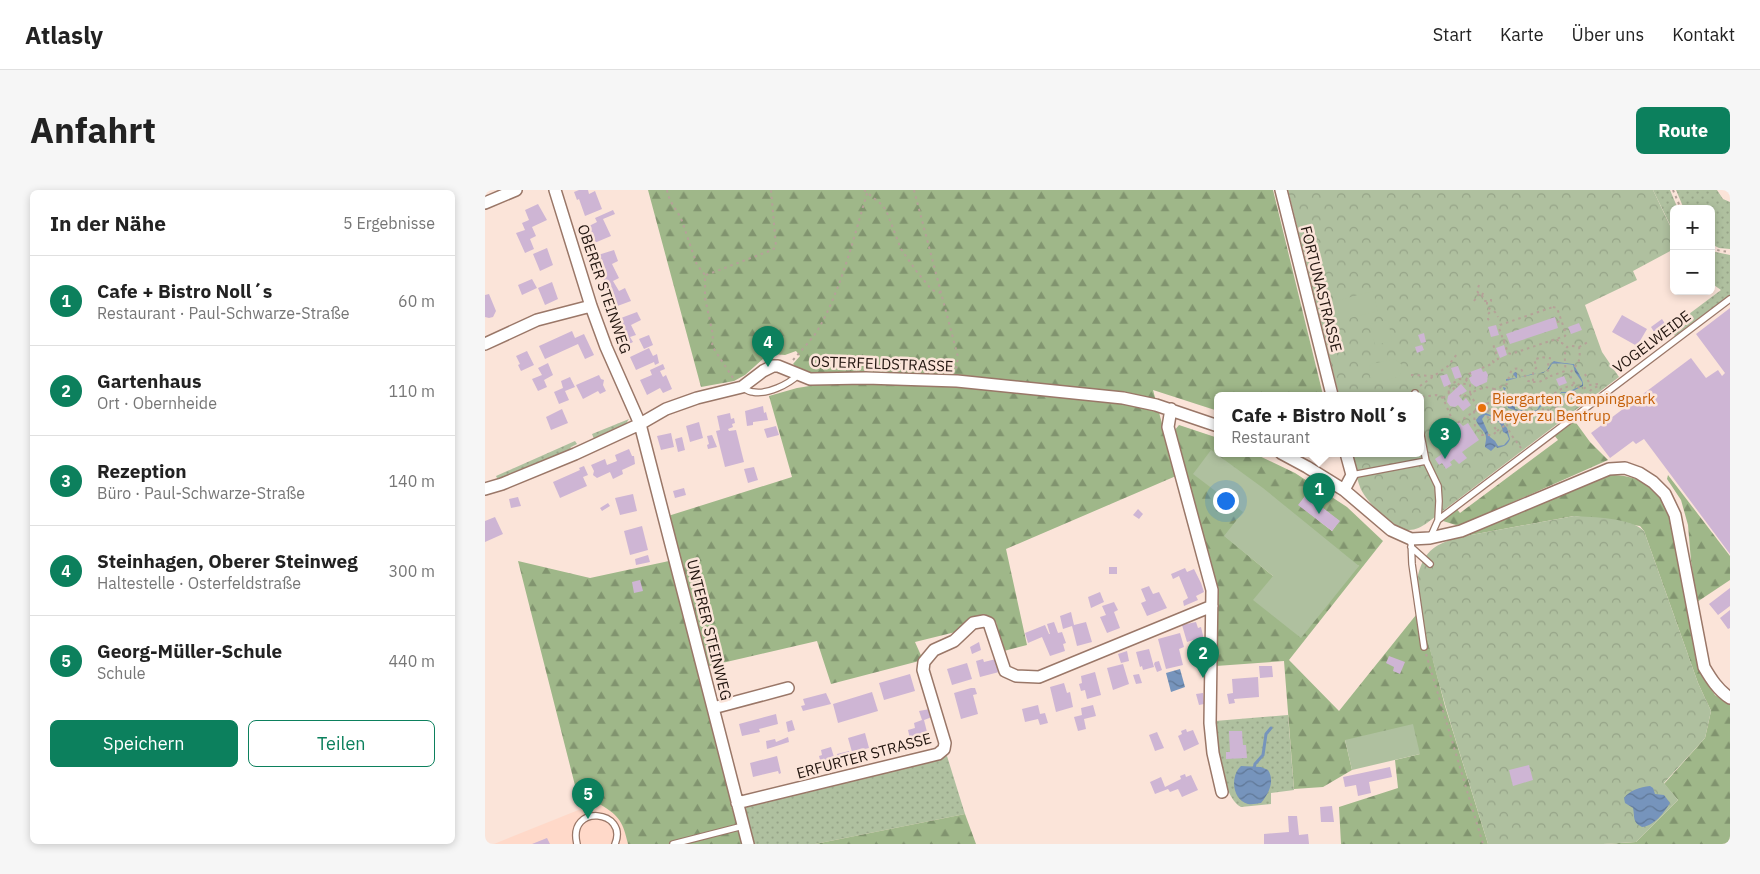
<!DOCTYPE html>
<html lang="de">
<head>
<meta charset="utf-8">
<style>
  body { margin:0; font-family:"IBM Plex Sans",sans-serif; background:#f6f6f6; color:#222 }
  .controls { position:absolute; right:15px; top:15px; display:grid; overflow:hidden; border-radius:8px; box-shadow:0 2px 8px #0003 }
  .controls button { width:45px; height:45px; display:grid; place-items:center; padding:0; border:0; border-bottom:1px solid #e0e0e0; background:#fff; color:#222; font:25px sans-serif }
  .you { position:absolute; left:740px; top:310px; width:18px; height:18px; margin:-12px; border:4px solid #fff; border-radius:50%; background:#1a73e8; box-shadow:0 0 0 8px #1a73e833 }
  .badge { display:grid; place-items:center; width:32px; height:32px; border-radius:50%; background:#0c805d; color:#fff; font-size:16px; font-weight:700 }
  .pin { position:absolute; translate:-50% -41px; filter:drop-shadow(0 1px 2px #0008) }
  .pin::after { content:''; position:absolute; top:26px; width:18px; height:15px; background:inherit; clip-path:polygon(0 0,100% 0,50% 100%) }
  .popup { position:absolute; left:729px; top:202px; width:210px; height:65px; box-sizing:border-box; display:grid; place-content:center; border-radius:8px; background:#fff; filter:drop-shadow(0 1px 4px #0005); font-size:16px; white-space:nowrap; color:#767676 }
  .popup b { font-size:19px; color:#222 }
  .popup::after { content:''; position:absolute; left:50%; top:100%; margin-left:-10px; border:10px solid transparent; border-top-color:#fff }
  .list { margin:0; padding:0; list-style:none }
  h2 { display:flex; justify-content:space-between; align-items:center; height:65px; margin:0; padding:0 20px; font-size:21px }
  h2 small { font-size:16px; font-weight:400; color:#767676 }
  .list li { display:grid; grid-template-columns:32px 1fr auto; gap:15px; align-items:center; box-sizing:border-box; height:90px; padding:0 20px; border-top:1px solid #e0e0e0 }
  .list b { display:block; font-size:19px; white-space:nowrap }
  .list p { margin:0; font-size:16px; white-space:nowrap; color:#767676 }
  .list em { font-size:16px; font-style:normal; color:#767676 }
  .actions { display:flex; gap:10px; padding:15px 20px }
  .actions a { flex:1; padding:11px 0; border:1px solid #0c805d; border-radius:8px; text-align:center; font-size:18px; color:#0c805d }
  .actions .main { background:#0c805d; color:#fff }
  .map { position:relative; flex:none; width:1245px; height:654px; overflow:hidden; border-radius:8px }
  header { display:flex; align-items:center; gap:30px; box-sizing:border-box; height:70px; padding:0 25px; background:#fff; border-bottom:1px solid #e0e0e0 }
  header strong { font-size:24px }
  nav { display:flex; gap:28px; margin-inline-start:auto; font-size:18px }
  .intro { display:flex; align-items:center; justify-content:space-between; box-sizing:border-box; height:120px; padding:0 30px }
  h1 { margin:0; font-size:35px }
  .button { padding:12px 22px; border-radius:8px; background:#0c805d; color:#fff; font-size:18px; font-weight:700 }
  main { display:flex; gap:30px; padding:0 30px }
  aside { flex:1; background:#fff; border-radius:8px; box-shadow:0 2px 8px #0003 }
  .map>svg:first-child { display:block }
  .built { fill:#ffd9c9 }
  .grass { fill:url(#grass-dots) }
  .forest { fill:url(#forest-firs); fill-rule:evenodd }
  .park { fill:url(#park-crowns) }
  .pitch { fill:#afc09f }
  .water { fill:url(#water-waves); fill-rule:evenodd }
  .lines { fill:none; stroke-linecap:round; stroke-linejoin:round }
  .stream { stroke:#7694bc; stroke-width:3 }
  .building { fill:#ceb5d4 }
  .service-casing { stroke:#9a7768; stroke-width:8 }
  .minor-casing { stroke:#9a7768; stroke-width:14 }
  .path { stroke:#b5a198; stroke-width:2; stroke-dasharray:2.5 4; stroke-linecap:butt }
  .service { stroke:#fff; stroke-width:5.5 }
  .minor { stroke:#fff; stroke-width:11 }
  .food-dot { fill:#e8710a; stroke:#fbe4d9; stroke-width:2 }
  .labels { text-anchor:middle; stroke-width:5; stroke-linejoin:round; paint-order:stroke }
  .street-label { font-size:15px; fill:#231610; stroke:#fbe4d9 }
  .food-label { font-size:15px; fill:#c56008; stroke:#fbe4d9; text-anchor:start }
</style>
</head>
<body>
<header>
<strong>Atlasly</strong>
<nav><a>Start</a><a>Karte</a><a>Über uns</a><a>Kontakt</a></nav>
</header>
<div class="intro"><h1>Anfahrt</h1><a class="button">Route</a></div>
<main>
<aside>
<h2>In der Nähe<small>5 Ergebnisse</small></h2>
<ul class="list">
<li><span class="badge">1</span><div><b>Cafe + Bistro Noll´s</b><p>Restaurant · Paul-Schwarze-Straße</p></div><em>60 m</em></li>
<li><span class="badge">2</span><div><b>Gartenhaus</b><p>Ort · Obernheide</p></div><em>110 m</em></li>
<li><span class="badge">3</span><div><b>Rezeption</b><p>Büro · Paul-Schwarze-Straße</p></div><em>140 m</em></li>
<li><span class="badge">4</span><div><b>Steinhagen, Oberer Steinweg</b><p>Haltestelle · Osterfeldstraße</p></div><em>300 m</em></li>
<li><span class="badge">5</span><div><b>Georg-Müller-Schule</b><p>Schule</p></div><em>440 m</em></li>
</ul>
<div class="actions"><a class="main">Speichern</a><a>Teilen</a></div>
</aside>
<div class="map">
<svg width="1245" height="654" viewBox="0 0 1245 654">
  <defs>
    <pattern id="grass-dots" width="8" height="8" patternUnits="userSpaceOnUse" patternTransform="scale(1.25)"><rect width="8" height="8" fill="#afc09f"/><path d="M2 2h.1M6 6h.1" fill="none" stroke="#96a488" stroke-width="1.8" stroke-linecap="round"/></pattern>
    <pattern id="forest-firs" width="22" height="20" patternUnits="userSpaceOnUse" patternTransform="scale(1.25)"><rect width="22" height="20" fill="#9fb789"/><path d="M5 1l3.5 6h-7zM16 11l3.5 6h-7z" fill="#81946f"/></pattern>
    <pattern id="park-crowns" width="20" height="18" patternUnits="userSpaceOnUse" patternTransform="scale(1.25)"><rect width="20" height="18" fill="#afc09f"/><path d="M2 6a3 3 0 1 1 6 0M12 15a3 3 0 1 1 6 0" fill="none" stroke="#96a488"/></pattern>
    <pattern id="water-waves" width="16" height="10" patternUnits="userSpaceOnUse" patternTransform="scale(1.25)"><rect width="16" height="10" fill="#7694bc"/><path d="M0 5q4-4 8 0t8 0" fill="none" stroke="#607897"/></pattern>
  </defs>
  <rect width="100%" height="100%" fill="#fbe4d9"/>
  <path class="built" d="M116 615 129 623 138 635 143 654H9L96 619Z"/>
  <path class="grass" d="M1168 0H1185L1193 19H1189V43Z
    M1191 0H1232L1238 9 1245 12V59L1234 58 1226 54V19H1199Z
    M1226 61 1245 65V105L1190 146 1184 139 1236 100 1226 93Z
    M144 229 140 235 133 241 129 239 116 245 115 249 110 251 107 244Z
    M90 251 92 254 86 257 84 261 13 290 11 286Z
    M803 525 809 600 786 603V614L756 617C736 606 732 551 730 531Z
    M462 566 480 624 330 654H267L258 618Z"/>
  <path class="forest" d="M163 0H788L838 205H733V221L668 200 691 286 521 359 542 455 519 461 511 432 430 452 438 470 346 494 332 451 224 476 183 326 307 287 284 206 312 198 325 196 324 183 313 179 308 174 315 166 311 161 300 165 288 164 280 167 260 185 249 191 216 197Z
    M1089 230 1105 252 1123 270 974 336 958 331 971 318 975 323 1073 250 1069 245Z
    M694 235 733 248V263H768L810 283 862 317 898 351 804 470 854 521 935 420 960 516 1003 654H856L854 617 913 598 910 570 935 564 860 550 867 580 838 597 809 599 799 471 731 476 733 398 689 241ZM821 305 854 331 847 341 814 315ZM758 323 874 376 788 386 740 346Z
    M1119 285C1154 284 1169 294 1185 323L1213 479 1230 505 1245 515V654H1118L1151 652 1193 610 1179 594 1220 548 1226 521 1213 493 1159 341 1155 336 1089 326 975 347Z
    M1183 285 1245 366V390L1212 412 1206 371 1203 335 1196 310 1182 289Z
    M33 371 105 388 184 371 214 478 259 654H143C138 633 135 626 116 615L96 619Z
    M480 624 491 654H330Z"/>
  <path class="park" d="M803 0H1168L1189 44V59L1148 81 1152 90 1100 115 1117 162 1134 187 942 333C936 337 931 340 924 340 910 340 879 310 875 297 871 287 870 274 868 263H935V205H854Z
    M1089 326C1107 327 1147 328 1159 341L1213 493 1226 521 1220 548 1179 593 1193 610 1151 652 1118 654H1003C983 588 961 523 944 456 940 439 929 402 933 385 940 359 951 354 975 347Z"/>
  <path class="pitch" d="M888 101 893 121 852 131 847 112Z
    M903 130 907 151 890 155 885 134Z
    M910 169 916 174 917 179 916 180V183L914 187 890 193 885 187 884 177 886 174Z
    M726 260 778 298 874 376 816 448 768 410 788 386 739 346 758 322 708 284Z
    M928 534 935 564 867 580 860 550Z"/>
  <path class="water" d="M1069 171C1072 172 1087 174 1089 174 1091 181 1099 189 1098 196L1084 203H1076V205L1080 211 1073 215 1067 210 1060 209C1058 212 1056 218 1053 220 1046 227 1030 220 1023 218L1022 210 1018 197 1021 198 1019 202 1023 208 1027 209 1030 212V219L1044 222 1052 220 1058 209 1070 210 1069 205 1072 204 1074 208 1076 202H1083L1097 195V192L1090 182 1088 175C1086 174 1069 173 1067 174L1064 179 1058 183 1047 184 1021 191V189L1031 188 1028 184 1030 182 1032 183V188C1039 186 1058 183 1061 181 1064 178 1065 174 1069 171Z
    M1012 221 1014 222 1013 228 1019 232V235L1022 238 1025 249C1023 255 1018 257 1012 258L1011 256 1006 261 1000 257C1000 254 1001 251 1001 249 1002 242 993 237 991 230L994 226 1001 223 1012 228ZM1000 225C1010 226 1017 233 1018 242L1022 244 1024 249 1019 255 1013 256 1010 251 1005 247 997 229Z
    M695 479 700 497 686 502 681 483Z
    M756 576 776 577 783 580C790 591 784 603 776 613 772 613 768 615 763 614 747 610 745 586 756 576Z
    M1165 596 1168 598 1170 604 1179 605 1185 613C1179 623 1169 636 1157 637 1147 632 1150 627 1148 618L1140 613 1139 608C1145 600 1155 597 1165 596Z"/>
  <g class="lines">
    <path class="stream" d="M769 579 770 574 778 565 781 544 786 538"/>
  </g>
  <path class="building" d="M94 0H103L104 4 110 1 117 19 100 26 94 9 92 10 89 2Z
    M53 14 62 30 47 37 51 46 45 49 49 59 40 63 31 43 40 40 37 33 44 30 40 20Z
    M128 20 130 24 118 29 126 46 107 54 100 38 112 32 110 28Z
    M62 58 68 75 55 81 48 64Z
    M129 60 133 71 127 74 134 88 128 91 134 101 140 98 146 111 127 118 117 96 121 94 107 68 102 70 100 66 111 61 113 65Z
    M47 89 52 98 37 105 33 95Z
    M67 92 73 109 60 115 53 98Z
    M4 104 11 121 8 127 4 128 0 127V105Z
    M1245 118V364L1159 249 1151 254 1148 251 1125 268 1106 243 1206 168 1221 188 1233 180 1237 186 1240 183 1211 144Z
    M152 122 156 130 146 135 151 145 145 147 148 152 138 157 128 131Z
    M1137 125 1162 139 1152 156 1127 142Z
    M1070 127 1073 138 1025 154 1021 144Z
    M1177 129 1182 137 1171 145 1166 137Z
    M1094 133 1097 140 1086 144 1083 137Z
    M1011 135 1014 145 1006 147 1003 137Z
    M87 141 90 148 99 144 109 165 100 169 93 154 60 169 54 156Z
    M939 143 941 152 936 153 933 145Z
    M164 145 168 155 159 159 154 149Z
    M937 155 939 160 932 163 930 157Z
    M1019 155 1022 165 1015 168 1011 158Z
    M164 158 168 166 172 164 174 173 170 175 169 172 151 180 145 167Z
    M42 161 49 175 36 181 33 175 35 174 31 166Z
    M63 173 68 185 59 190 62 197 53 201 47 189 57 185 53 178Z
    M178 174 180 179 175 181 178 187 181 185 187 199 178 203 175 198 162 205 155 190 167 185 165 180Z
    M973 176 977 187 970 189 966 178Z
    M996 178 998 182 1001 181 1003 185 1002 192 991 197 986 193 984 188 987 186 985 182Z
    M962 184 966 194 959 197 955 186Z
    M114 185 116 189 119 190 118 195 121 201 115 204 113 201 98 209 91 195Z
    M1079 186 1082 193 1074 196 1071 189Z
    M85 187 90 197 80 201 84 210 74 214 69 202 78 198 76 191Z
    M976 194 982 201 974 206 978 211 981 208 986 215 978 221 973 215 970 217 965 216 962 212 963 206Z
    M278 216 279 223 281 222 283 230 268 232V235L262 236 260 221Z
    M77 219 83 233 66 240 61 227Z
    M245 223 246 229 249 228 250 233 247 234 248 237 243 239 244 241 251 240 259 272 240 277 231 241 235 240 232 226Z
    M214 232 218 248 205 252 201 236Z
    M974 232 978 236 983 233 994 250 977 262 982 268 974 274 969 269 965 272 967 275 961 279 957 273 954 275 950 269 972 253 963 240Z
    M291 236 294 245 282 248 279 239Z
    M186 243 189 257 176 260 172 246Z
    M227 245 232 257 223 259 222 255 224 254 222 246Z
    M197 247 200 260 193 262 190 249Z
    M144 259 147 266H149L150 274 137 280 138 284 128 289 125 282 112 288 108 285 109 281 106 275 120 269 122 275 132 271 130 265Z
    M99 276 103 285 98 287 102 296 75 308 68 292 95 280 94 278Z
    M269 277 273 290 263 293 259 279Z
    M199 298 201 305 190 308 188 301Z
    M148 304 152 321 135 325 130 308Z
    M821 305 855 331 847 341 813 315Z
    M33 307 36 316 26 318 24 309Z
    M123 313 125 316 117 321 115 318Z
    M653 319 658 324 654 329 648 325Z
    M10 327 18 344 0 352V331Z
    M157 336 163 360 145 365 139 341Z
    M163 365 165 372 151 375 150 369Z
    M624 377H632V384H624Z
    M700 378 702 382 709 379 716 393 719 402 711 406 713 410 699 416 698 411 703 408 694 386 688 389 686 384Z
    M155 390 158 401 149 403 147 392Z
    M664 396 668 404 674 402 682 418 662 426 656 413 661 411 656 399Z
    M1245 398V416L1233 425 1224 414Z
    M615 402 619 412 606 418 603 407Z
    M629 412 633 420 629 422 635 438 622 443 615 427 621 425 617 416Z
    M1245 420V438L1243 439 1235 428Z
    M586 422 589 435 601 432 607 452 592 456 587 436 578 439 575 426Z
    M569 432 573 443 577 442 581 453 578 454 580 461 565 466 557 447 543 453 540 443 560 435 564 444H565L562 434Z
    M711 432 713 438 716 437 721 458 711 460 710 454 713 453 712 449 702 452 697 435Z
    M695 443 699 457 694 459 698 475 681 479 673 449Z
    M494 452 496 460 487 464 485 457Z
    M664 459 669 477 658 480 657 476 655 477 651 462Z
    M642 461 644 471 636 473 633 464Z
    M904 466 920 472 915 484 908 481 909 477 901 473Z
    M498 469 499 472 511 469 514 482 495 487 491 471Z
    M674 471 677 480 672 482 669 474 670 472Z
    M482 473 487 489 467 495 462 479Z
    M638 474 644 494 628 500 622 478Z
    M774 476H787L788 487 775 488Z
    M610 482 616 505 602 509 600 500 596 501 594 494 597 493 596 486Z
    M425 484 430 501 399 510 394 493Z
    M654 484 657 493 651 494 648 485Z
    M773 487 774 507 749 509 750 513 744 514 742 504 748 503 747 489Z
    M579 493 582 503 585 502 588 517 571 522 565 497Z
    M486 498H490L492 504 488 505 493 524 476 529 469 503Z
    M387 502 393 521 353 533 348 514Z
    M341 503 346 514 318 521 316 516 320 515 318 509Z
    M718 503 719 514 714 515 711 504Z
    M553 515 555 524 560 523 563 533 555 535 553 529 540 532 537 519Z
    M608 515 611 526 599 529 601 539 593 541 589 527 597 525 596 518Z
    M445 519 447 527 439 530 445 554 427 558 423 540 430 538 429 533 437 530 434 521Z
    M291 524 293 534 274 539 275 542 257 546 254 534Z
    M307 530 310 540 303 542 301 532Z
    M701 539 702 542 708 540 714 554 699 561 693 546 697 544 696 541Z
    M744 541H757L758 555H761L762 568 741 569V562H745Z
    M672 542 679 558 670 561 664 545Z
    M380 543 384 558 367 562 363 548Z
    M303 547 304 552 282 559 281 551 290 549 291 552Z
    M346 557 351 574 337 577 334 566 337 565 336 560Z
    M364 561 366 570 354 571 352 564Z
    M292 566 296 583 294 584 293 581 268 587 265 573Z
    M1044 575 1048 590 1028 596 1024 580Z
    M905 577 907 587 884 592 886 603 873 606 871 595 860 597 858 587Z
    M700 584 701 587 706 585 713 600 697 607 693 599 685 602 683 599 670 604 665 592 676 587 680 597 696 589 695 586Z
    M847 616 849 632H836L835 617Z
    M803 626H812L814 645 823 644 824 654H779V644L804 642Z
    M62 648 65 654H47Z"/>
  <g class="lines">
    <defs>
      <path id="service" d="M257 197C260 199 264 202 268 202 282 205 304 194 313 185
        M930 203V205
        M935 240 941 271 953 296 954 311 953 330
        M867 285 941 271
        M945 348 953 330 1245 109
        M926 349 927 374 939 457
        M926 357 945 374
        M92 654C82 613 144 620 130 654
        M188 654 258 636"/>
      <path id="minor" d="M70 0 106 116 121 157 155 234 263 654
        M796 0 847 205
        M0 13 31 0
        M0 154 52 130 106 116
        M686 219 683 237 727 400 725 533 728 563 737 602
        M796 263 822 277 859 300 906 340 926 349 945 348 976 341 1124 279 1140 278 1154 283 1168 292 1180 304 1190 325 1219 477C1226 489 1233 500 1245 508
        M0 299 17 294 90 264 155 234 181 219 212 208 257 197 278 181 288 176H293L325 189 381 188 472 191 638 208 671 215 733 236
        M859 300 867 285 861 263
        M228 518 303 498
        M252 613 453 564 459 559 460 553 438 480 439 472 449 460 469 451 488 433 499 431 504 433 520 481 531 486 554 487 727 416"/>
    </defs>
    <use href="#service" class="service-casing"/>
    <use href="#minor" class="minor-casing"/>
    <path class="path" d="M182 0C184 13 192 19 197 31L212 75 220 85V108L228 145 227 156 248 188
      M379 0 396 14 401 20 416 59 432 82 447 100 456 103
      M429 0 473 167 471 179
      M1188 0 1196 19
      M1226 58 1236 61 1245 62
      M221 85 287 60 291 57 286 0
      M994 95 992 101 994 104 997 105 999 102
      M997 105 999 111H1006V109
      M989 111 994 104
      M1002 112V117L1010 122 1013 127
      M1068 117 1072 118 1081 144 1080 146 1026 164 1023 163 1014 138 1015 135Z
      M1004 130 1003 129V124L1007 120
      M1072 132 1077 131
      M1072 149 1074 153H1077L1082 157
      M1018 151 1023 149
      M1087 156 1094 157C1096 171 1094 172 1085 183 1086 190 1090 197 1098 199L1105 195 1113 194 1114 196 1108 198 1100 206 1089 202 1082 204 1079 214 1070 218 1064 212 1062 214 1064 225 1063 228 1058 225V215L1056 208C1045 210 1045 218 1045 227L1039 232C1022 231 1021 229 1016 212L1008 210 1010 199 1022 194C1025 186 1024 176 1036 179L1043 191 1048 192V181L1052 177 1049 170 1056 167 1065 168 1062 179 1066 186 1080 181C1081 172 1078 165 1082 157Z
      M1094 157 1103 152
      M308 170C316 161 324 152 331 143 356 102 369 46 383 0
      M997 178 1009 173 1008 171 1013 169 1008 154
      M1100 184 1105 195
      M926 185 950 186
      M981 190 984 184 986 183
      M1048 192H1054L1066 186
      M935 196 963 176 972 164
      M964 203 963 197 974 189 981 190 985 195V203L977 207 975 205
      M937 207 951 205 958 208 969 234
      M958 208 975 193 985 195
      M1057 208C1061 206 1066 205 1070 203 1076 200 1078 196 1086 197L1089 193
      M1003 212 1004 218 1007 225 1017 227 1020 230 1025 243 1036 258
      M992 217 985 203 1000 197 1010 199
      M989 221 990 237 997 245H1008L1012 241 1002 226 1004 218
      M1063 228 1068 231C1073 227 1072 224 1070 218
      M1012 241 1022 234
      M944 247C968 240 986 221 1008 210
      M941 464 998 654"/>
    <use href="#service" class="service"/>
    <use href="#minor" class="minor"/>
  </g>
  <circle class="food-dot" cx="997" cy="218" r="5"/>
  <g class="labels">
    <g class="street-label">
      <text transform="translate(119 99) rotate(71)" y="5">OBERER STEINWEG</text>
      <text transform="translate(836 99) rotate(76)" y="5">FORTUNASTRASSE</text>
      <text transform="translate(1167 152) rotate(-37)" y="5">VOGELWEIDE</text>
      <text transform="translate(397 174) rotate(2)" y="5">OSTERFELDSTRASSE</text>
      <text transform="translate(224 440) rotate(76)" y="5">UNTERER STEINWEG</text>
      <text transform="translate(379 566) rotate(-15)" y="5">ERFURTER STRASSE</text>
    </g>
    <g class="food-label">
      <text x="1007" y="214">Biergarten Campingpark<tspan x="1007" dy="17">Meyer zu Bentrup</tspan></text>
    </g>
  </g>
</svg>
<div class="controls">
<button>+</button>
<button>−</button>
</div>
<div class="you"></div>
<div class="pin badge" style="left:834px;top:324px">1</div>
<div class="popup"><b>Cafe + Bistro Noll´s</b>Restaurant</div>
<div class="pin badge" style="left:718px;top:488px">2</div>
<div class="pin badge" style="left:960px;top:269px">3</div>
<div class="pin badge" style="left:283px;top:177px">4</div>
<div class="pin badge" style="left:103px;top:629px">5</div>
</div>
</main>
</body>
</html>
